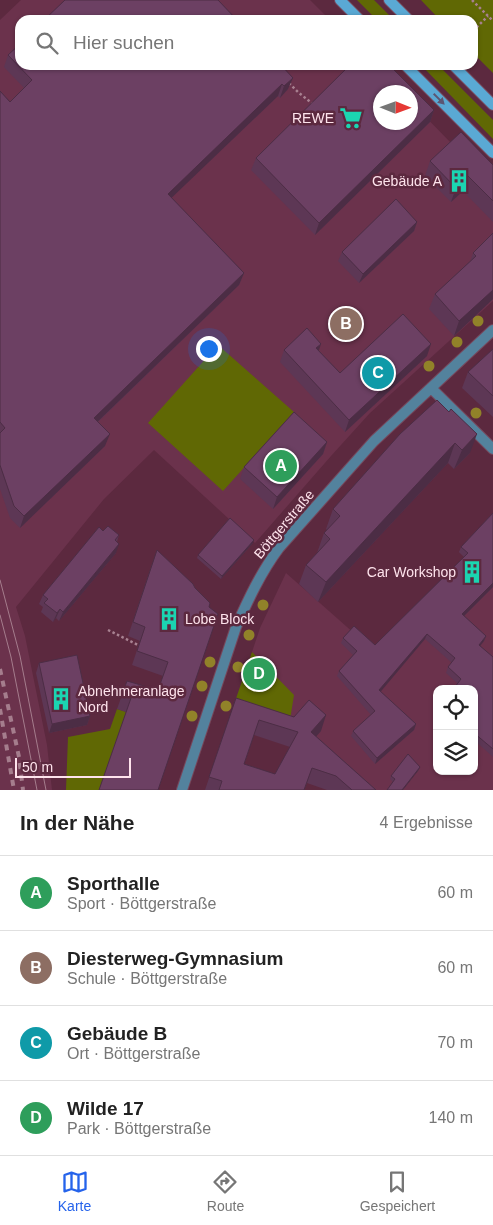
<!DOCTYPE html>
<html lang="de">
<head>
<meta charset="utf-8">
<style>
  body { margin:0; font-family:Helvetica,sans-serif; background:#f2f2f2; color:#222 }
  .controls { position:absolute; right:15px; bottom:15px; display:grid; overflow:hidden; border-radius:10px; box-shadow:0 1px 4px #0004 }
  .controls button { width:45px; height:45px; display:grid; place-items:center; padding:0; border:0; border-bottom:1px solid #e0e0e0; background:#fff; color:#222; font:25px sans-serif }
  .compass { position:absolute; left:373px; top:85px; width:45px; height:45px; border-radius:50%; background:#fff; box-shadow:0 1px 4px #0004; rotate:91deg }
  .scale { position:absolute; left:15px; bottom:12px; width:116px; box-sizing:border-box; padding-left:5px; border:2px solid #fee3ec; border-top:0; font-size:14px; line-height:18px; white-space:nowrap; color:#fee3ec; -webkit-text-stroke:4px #5c293f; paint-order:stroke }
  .you { position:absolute; left:208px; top:348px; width:18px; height:18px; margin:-12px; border:4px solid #fff; border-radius:50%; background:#1a73e8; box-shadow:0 0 0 8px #1a73e833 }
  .badge { display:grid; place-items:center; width:32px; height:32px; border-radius:50%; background:#2563eb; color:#fff; font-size:16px; font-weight:700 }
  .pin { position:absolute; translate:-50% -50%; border:2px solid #fff; box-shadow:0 1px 5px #0006 }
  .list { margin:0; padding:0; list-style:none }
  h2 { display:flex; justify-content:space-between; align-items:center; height:65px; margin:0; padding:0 20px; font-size:21px }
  h2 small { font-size:16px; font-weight:400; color:#767676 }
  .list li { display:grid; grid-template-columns:32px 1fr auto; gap:15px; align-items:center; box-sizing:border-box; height:75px; padding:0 20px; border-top:1px solid #e0e0e0 }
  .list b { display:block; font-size:19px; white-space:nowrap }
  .list p { margin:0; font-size:16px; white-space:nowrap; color:#767676 }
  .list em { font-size:16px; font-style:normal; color:#767676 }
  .icon { flex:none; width:28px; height:28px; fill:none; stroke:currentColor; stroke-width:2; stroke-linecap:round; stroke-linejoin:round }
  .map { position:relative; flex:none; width:493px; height:790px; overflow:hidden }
  .search { position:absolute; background:#fff; box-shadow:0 1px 4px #0004; left:15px; right:15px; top:15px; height:55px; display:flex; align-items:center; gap:12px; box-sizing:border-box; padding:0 18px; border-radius:15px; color:#767676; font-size:19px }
  .sheet { height:365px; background:#fff }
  nav { display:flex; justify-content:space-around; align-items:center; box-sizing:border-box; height:70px; border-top:1px solid #e0e0e0; background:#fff; font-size:14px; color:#767676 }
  nav a { display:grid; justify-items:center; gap:2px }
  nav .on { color:#2563eb }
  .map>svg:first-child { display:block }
  .built { fill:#6b324c; fill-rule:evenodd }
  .green { fill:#606804 }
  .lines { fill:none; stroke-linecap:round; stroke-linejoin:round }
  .street-casing { stroke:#76475b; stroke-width:12 }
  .secondary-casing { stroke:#76475b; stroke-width:12 }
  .path { stroke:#a88191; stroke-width:2.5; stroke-dasharray:2.5 2.5; stroke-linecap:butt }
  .street { stroke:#53829d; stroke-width:10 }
  .secondary { stroke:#5aa9d4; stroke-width:10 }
  .tram { stroke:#a57d8d; stroke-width:1 }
  .rail { stroke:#a57d8d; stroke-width:4; stroke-dasharray:6 6; stroke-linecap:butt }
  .tree { fill:#918229 }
  .wall { fill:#5d3755; fill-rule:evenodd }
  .shaded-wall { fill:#4c2d45 }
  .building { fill:#6c4063; stroke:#4c2d45; fill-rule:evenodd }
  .oneway { fill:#5b5673 }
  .labels { text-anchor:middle; stroke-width:5; stroke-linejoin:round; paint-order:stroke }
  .poi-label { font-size:14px; fill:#fee3ec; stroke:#5c293f; text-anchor:end }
  .street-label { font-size:14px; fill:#fee3ec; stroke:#5c293f }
</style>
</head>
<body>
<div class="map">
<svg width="493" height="790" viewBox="0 0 493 790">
  <rect width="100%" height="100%" fill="#5c293f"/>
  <path class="built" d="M21 0H310L330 20H20V65H374L380 92V122H410L411 102 493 186V301L370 413 331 456 255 543 154 450 104 499 16 607 25 636 47 745 52 790H0V20Z
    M493 516V790H354L288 732 252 652 260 628 286 573 373 650 466 558 459 552ZM437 689H474V771H437Z"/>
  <path class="green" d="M357 0H374L394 20H377Z
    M421 0H493V73L473 53V20H440Z
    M421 65H438L493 120V139Z
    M218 345 294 412 223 491 148 423Z
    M252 652 294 695 288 732 231 713Z
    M117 709 178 729 157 790H66L68 737 110 729Z"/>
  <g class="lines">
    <defs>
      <path id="street" d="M431 388 493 449
        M182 790 236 627C248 600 261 572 279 548L374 441 493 330"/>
      <path id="secondary" d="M340 0 360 20
        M389 0 409 20
        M405 65 493 153
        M453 65 493 105"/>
    </defs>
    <use href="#street" class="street-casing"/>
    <use href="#secondary" class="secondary-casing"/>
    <path class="path" d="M472 0 493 21
      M473 31 488 16
      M289 83 299 93 313 104
      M108 630 138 645"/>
    <use href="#street" class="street"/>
    <use href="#secondary" class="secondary"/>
    <path class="tram" d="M0 580 20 656 46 790
      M0 615 11 657 37 790"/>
    <path class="rail" d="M0 669 19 757 23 790
      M0 709 14 790"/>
  </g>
  <g class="tree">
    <circle cx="478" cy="321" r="5.5"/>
    <circle cx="457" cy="342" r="5.5"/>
    <circle cx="429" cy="366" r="5.5"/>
    <circle cx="476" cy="413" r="5.5"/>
    <circle cx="263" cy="605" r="5.5"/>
    <circle cx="249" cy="635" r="5.5"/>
    <circle cx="210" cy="662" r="5.5"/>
    <circle cx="238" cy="667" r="5.5"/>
    <circle cx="202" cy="686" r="5.5"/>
    <circle cx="226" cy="706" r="5.5"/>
    <circle cx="192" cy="716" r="5.5"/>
  </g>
  <path class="wall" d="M8 55 281 65 288 89 280 98 278 96 171 198 244 273 239 285 98 422 105 446 20 528 10 518 0 489V91L10 102 24 88 4 67Z
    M434 110 430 122 315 235 251 170 256 158Z
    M430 161 493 165V222L463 191 451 202 425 176Z
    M417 222 414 231 359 283 338 261 342 252Z
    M493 233V299L454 336 429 309 435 294 470 262 473 253Z
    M493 349V417L462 388 468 372Z
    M284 350 319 351 340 373 427 356 345 432 280 362Z
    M437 400 470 453 454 469 448 463 318 602 299 584 306 565 317 553 324 533 327 530 326 529 333 509Z
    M327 442 323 454 273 509 240 479 244 467Z
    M493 513V587L464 616 486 636 484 641 480 646 493 657V757L474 740V689H454L457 683 446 673 448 667 452 663 425 639 380 692 416 724 414 730 375 764 351 736 353 731 371 715 337 676 339 671 353 655 341 643 343 638 375 645 464 557 459 552 461 547Z
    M103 531 119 535 117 542 116 553 59 621 56 618 53 622 41 612 43 607 39 604 43 595Z
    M253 543 221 579 197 558 198 555Z
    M152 564 193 584 158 790 126 712 117 709 127 681 158 690 163 676 132 665 140 641 128 636Z
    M39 663 90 716 87 725 49 733 36 673Z
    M231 713 321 731 316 736 376 790H327L307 783 304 790H205ZM254 735 290 747 275 774 244 764Z
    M420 767 418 771 393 782 390 779 391 776Z"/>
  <path class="shaded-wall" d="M293 78 288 89 280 98 284 86Z
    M282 84 278 96 163 206 168 194Z
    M434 110 430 122 315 235 319 223Z
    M468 176 463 191 451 202 456 188Z
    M417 222 414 231 359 283 363 274Z
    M244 273 239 285 90 429 94 418Z
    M493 290V299L454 336 459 321Z
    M321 344 317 356 316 348Z
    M431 344 427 356 345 432 349 420Z
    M110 434 105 446 20 528 24 516Z
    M477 434 470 453 454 469 462 450Z
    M327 442 323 454 273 509 277 497Z
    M455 443 448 463 318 602 326 582Z
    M254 540 253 543 221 579 222 576Z
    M119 544 116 553 59 621 63 612Z
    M493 583V587L460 620 462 614Z
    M60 609 56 618 53 622 57 613Z
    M427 634 425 639 377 696 379 690Z
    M486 636 484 641 477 650 479 645Z
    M326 715 321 731 306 748 311 732Z
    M90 716 87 725 49 733 52 724Z
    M416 724 414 730 375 764 377 758Z
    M420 767 418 771 403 790H402Z"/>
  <path class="building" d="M65 0H218L237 20H44Z
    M20 44V65H281L293 78 284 86 282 84 168 194 244 273 94 418 110 434 24 516 14 506 0 465V433L5 428 0 422V91L10 102 32 80 8 55Z
    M350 65H389L434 110 319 223 256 158ZM380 92H410V122H380Z
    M461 132 493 165V201L468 176 456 188 430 161Z
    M396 199 417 222 363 274 342 252Z
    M493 233V290L459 321 435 294 476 256 473 253Z
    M403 314 431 344 349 420 284 350 307 328 321 344 316 348 340 373Z
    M493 349V396L468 372Z
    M437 400 449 412 451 409 477 434 462 450 455 443 326 582 306 565 330 539 324 533 340 516 333 509 400 434Z
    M294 412 327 442 277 497 244 467Z
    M493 513V583L462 614 486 636 479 645 493 657V749L474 733V689H457L455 687 461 679 448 667 455 658 427 634 379 690 416 724 377 758 353 731 375 711 339 671 357 651 343 638 354 626 375 645 468 553 461 547Z
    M230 518 254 540 222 576 198 555Z
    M108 526 119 535 115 540 119 544 63 612 60 609 57 613 44 603 48 599 43 595 99 527 103 531Z
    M157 550 193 584 195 588 210 603 209 607 218 614 158 790H99L131 698 122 695 127 681 158 690 168 662 137 651 145 627 133 622Z
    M77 655 90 716 52 724 39 663Z
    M236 698 294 717 309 700 326 715 311 732 376 790H352L336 776 312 768 304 790H219L222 781 209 777ZM259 720 298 732 275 774 244 764Z
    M408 754 420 767 402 790H387L395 779 391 776Z"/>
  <defs><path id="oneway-solid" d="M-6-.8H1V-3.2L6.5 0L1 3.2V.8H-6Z" transform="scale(1.25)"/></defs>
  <use class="oneway" href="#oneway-solid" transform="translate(439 99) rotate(45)"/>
  <defs>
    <symbol id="supermarket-bare" viewBox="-9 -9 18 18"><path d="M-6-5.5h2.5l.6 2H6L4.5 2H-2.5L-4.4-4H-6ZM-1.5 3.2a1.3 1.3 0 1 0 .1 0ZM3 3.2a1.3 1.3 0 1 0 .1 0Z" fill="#1bd5b1" stroke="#5c293f" stroke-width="2.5" paint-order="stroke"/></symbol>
    <symbol id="building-bare" viewBox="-9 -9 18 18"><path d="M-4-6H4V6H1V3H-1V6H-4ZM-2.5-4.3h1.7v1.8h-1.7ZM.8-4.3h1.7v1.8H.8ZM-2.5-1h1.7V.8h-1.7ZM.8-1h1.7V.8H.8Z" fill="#1bd5b1" stroke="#5c293f" stroke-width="2.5" paint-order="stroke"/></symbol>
  </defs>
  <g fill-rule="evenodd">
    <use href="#supermarket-bare" x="335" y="102" width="32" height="32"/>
    <use href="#building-bare" x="443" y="165" width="32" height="32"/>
    <use href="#building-bare" x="456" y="556" width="32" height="32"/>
    <use href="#building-bare" x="153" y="603" width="32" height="32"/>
    <use href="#building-bare" x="45" y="683" width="32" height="32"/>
  </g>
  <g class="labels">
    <g class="poi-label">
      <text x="334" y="123">REWE</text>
      <text x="442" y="186">Gebäude A</text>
      <text x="456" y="577">Car Workshop</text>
      <text x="185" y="624" text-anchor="start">Lobe Block</text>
      <text x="78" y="696" text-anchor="start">Abnehmeranlage<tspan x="78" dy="16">Nord</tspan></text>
    </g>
    <g class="street-label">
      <text transform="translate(284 524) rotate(-50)" y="5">Böttgerstraße</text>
    </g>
  </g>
</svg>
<div class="controls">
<button><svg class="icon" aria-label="locate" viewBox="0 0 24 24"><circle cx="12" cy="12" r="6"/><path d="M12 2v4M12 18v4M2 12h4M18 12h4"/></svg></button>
<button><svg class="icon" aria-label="layers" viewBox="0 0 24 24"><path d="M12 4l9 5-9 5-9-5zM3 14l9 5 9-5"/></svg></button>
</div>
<svg class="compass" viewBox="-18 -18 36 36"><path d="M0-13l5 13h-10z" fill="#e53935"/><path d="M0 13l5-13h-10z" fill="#767676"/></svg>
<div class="scale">50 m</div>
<div class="you"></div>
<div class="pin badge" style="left:281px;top:466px;background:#2e9e5b">A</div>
<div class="pin badge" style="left:346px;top:324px;background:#8d6e63">B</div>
<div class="pin badge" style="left:378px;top:373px;background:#0f9aa8">C</div>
<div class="pin badge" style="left:259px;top:674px;background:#2e9e5b">D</div>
<div class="search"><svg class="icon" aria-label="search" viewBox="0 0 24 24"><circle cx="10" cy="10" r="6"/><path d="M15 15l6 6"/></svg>Hier suchen</div>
</div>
<section class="sheet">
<h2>In der Nähe<small>4 Ergebnisse</small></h2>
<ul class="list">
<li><span class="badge" style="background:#2e9e5b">A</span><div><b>Sporthalle</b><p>Sport · Böttgerstraße</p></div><em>60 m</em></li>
<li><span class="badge" style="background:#8d6e63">B</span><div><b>Diesterweg-Gymnasium</b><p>Schule · Böttgerstraße</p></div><em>60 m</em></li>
<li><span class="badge" style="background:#0f9aa8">C</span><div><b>Gebäude B</b><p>Ort · Böttgerstraße</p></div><em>70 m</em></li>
<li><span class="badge" style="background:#2e9e5b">D</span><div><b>Wilde 17</b><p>Park · Böttgerstraße</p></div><em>140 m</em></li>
</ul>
</section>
<nav>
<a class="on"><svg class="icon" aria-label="map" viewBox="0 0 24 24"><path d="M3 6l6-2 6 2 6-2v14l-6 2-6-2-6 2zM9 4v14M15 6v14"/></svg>Karte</a>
<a><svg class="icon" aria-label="directions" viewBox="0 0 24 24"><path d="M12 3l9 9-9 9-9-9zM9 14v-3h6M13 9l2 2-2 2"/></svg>Route</a>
<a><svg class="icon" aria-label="saved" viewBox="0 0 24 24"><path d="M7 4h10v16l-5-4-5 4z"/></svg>Gespeichert</a>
</nav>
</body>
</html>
